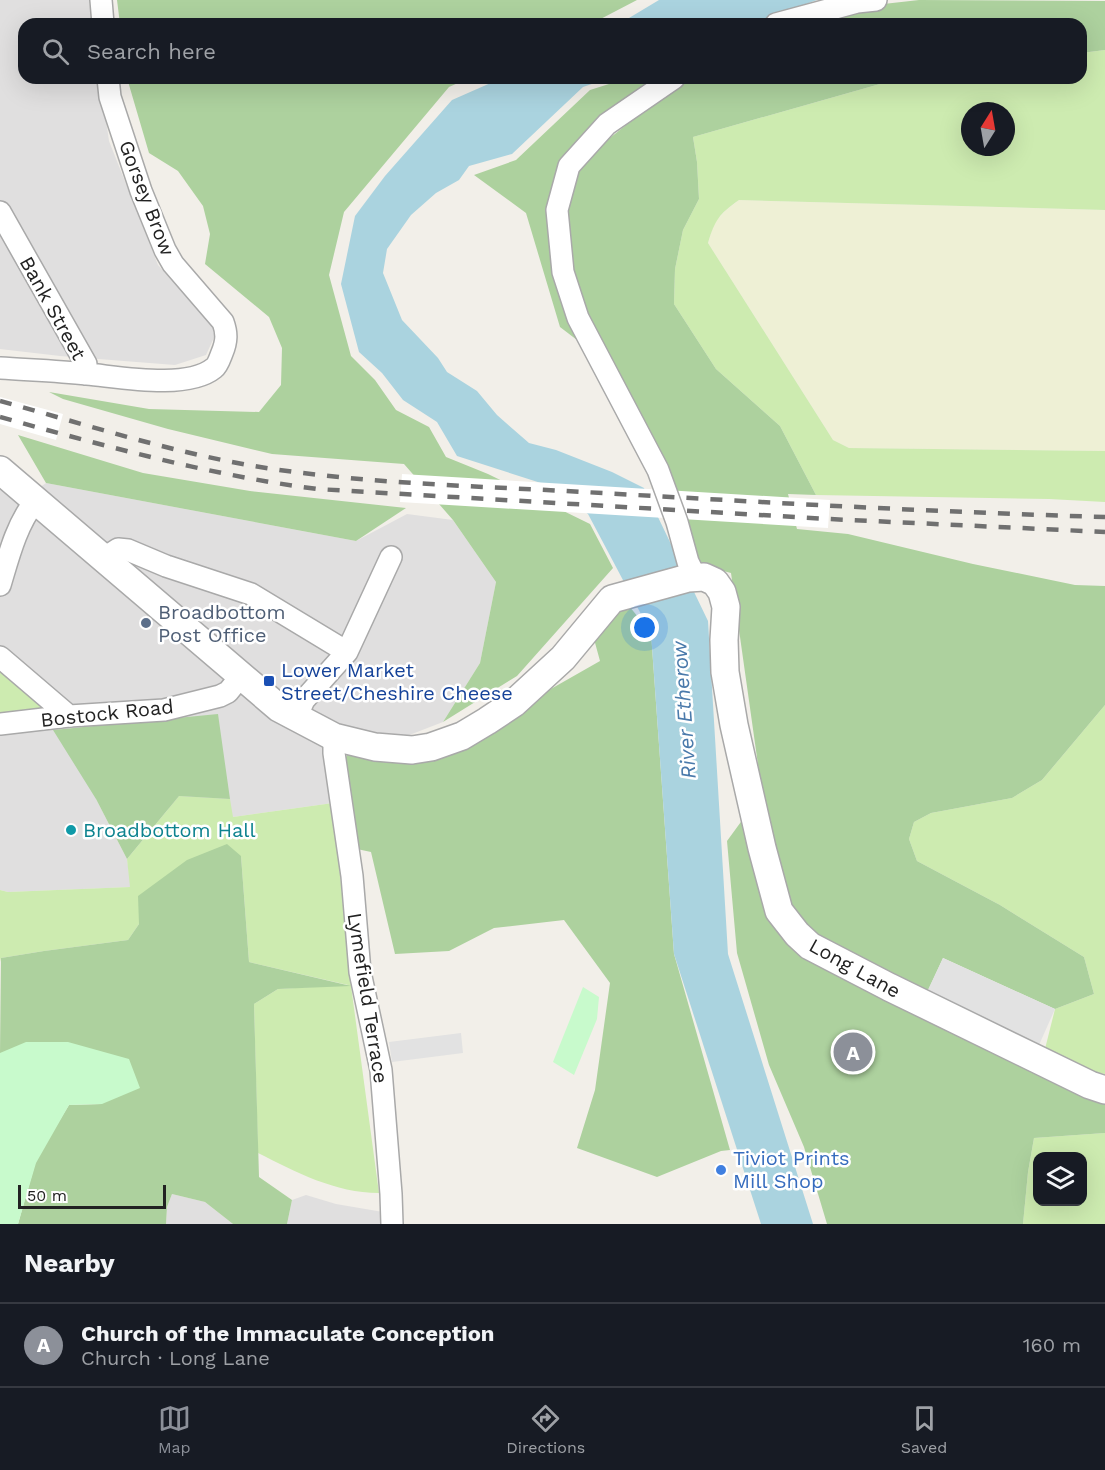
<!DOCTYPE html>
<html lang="en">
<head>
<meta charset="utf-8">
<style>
  body { margin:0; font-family:"Work Sans",sans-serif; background:#20242c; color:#f1f3f6 }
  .controls { position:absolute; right:18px; bottom:18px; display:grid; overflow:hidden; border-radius:12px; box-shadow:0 6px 24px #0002 }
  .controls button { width:54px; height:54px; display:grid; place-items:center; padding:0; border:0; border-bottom:2px solid #363941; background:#171b24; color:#f1f3f6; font:30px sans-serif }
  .compass { position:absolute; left:961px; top:102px; width:54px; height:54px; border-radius:50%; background:#171b24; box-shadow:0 6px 24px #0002; rotate:11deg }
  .scale { position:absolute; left:18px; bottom:15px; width:148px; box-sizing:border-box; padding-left:6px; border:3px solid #222; border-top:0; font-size:16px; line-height:21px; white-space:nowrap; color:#222; -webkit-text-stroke:4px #fff; paint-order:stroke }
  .you { position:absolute; left:645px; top:628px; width:21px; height:21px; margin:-15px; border:4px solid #fff; border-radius:50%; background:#1a73e8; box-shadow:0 0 0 9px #1a73e833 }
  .badge { display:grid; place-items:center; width:39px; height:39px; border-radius:50%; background:#8c9099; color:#fff; font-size:20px; font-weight:700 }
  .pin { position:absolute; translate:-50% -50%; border:3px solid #fff; box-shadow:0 2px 6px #0006 }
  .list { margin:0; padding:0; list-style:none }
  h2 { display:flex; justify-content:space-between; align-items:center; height:78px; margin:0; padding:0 24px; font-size:26px }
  h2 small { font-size:20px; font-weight:400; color:#9ea1a6 }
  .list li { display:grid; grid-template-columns:39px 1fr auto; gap:18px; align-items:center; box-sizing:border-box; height:84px; padding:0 24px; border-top:2px solid #363941 }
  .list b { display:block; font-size:22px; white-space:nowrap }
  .list p { margin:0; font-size:20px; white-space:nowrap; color:#9ea1a6 }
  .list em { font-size:20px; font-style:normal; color:#9ea1a6 }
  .icon { flex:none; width:33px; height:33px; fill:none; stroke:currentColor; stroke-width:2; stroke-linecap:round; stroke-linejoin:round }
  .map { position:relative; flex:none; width:1105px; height:1224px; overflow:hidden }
  .search { position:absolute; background:#171b24; box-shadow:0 6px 24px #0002; left:18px; right:18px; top:18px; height:66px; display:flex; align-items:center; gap:15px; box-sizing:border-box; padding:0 21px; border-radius:18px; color:#9ea1a6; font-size:22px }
  .sheet { height:162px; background:#171b24 }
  nav { display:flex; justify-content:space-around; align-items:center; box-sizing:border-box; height:84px; border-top:2px solid #363941; background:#171b24; font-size:16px; color:#9ea1a6 }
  nav a { display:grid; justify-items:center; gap:3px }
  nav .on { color:#8c9099 }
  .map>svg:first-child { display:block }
  .residential { fill:#e0dfdf }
  .farmland { fill:#eef0d5 }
  .grass { fill:#cdebb0; fill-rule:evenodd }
  .forest { fill:#add19e }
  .park { fill:#c8facc }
  .parking { fill:#e2e2e2 }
  .water { fill:#aad3df }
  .pier { fill:#fff }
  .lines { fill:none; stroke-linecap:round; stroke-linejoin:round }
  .minor-casing { stroke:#a9a9a9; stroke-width:24 }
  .tertiary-casing { stroke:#a9a9a9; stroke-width:30 }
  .minor { stroke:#fff; stroke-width:21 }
  .tertiary { stroke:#fff; stroke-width:27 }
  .rail { stroke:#707070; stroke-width:4.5; stroke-dasharray:12 12; stroke-linecap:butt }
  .service-dot { fill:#5c6f8a; stroke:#fff; stroke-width:2 }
  .transit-dot { fill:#1a4fb4; stroke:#fff; stroke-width:2 }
  .culture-dot { fill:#0f9aa8; stroke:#fff; stroke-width:2 }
  .shop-dot { fill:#3f7fe0; stroke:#fff; stroke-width:2 }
  .labels { text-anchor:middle; stroke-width:5; stroke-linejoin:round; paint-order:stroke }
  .street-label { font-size:20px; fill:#222; stroke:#fff }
  .service-label { font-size:20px; fill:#4e5e75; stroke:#fff; text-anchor:start }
  .transit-label { font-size:20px; fill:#164399; stroke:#fff; text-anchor:start }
  .culture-label { font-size:20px; fill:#0d838f; stroke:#fff; text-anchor:start }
  .shop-label { font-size:20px; fill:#366cbe; stroke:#fff; text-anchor:start }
  .water-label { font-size:21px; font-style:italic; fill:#4a7aab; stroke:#fff }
</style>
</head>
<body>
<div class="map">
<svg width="1105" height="1224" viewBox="0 0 1105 1224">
  <rect width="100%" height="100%" fill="#f2efe9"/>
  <path class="residential" d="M0 0H89L92 24H24V78H100L109 141 158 265 217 331 206 355 175 365 60 356 0 349Z
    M0 481 22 500 46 483 356 541 407 514 453 520 496 582 480 663 443 722 399 739 322 723 333 803 233 817 96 799 127 859 131 887 8 892 0 890Z
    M172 1194 205 1202 233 1224H166L167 1207Z
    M306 1195 336 1204 383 1212V1224H287L292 1200Z"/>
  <path class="farmland" d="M739 200 1105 210V451L849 448 833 440 708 243 714 223 726 210Z"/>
  <path class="grass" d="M1105 50V210L739 200C719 214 715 220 708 243L833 440 849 448 1105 451V502L1049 499 816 495 780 426 716 369 674 304 675 269 683 230 699 199 697 162 693 137 901 78H1081V53ZM970 111H1006V147H970Z
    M0 670 43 706V709L40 711 0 713Z
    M1105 705V1074L1095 1072 1045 1049 1055 1009 1094 994 1084 957 1000 905 917 861 909 839 914 822 931 813 1012 798 1042 780Z
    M179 796 230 799 233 817 333 803 351 986 379 1193C335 1193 296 1172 258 1153L254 1004 278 989 348 985 249 962 241 856 139 924 128 940 44 951 1 958 0 962V890L8 892 130 887 127 859Z
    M1105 1133V1224H1023L1028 1172 1034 1138ZM1038 1156H1082V1202H1038Z"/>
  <path class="forest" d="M117 0H637L591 24H120Z
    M919 0 1105 1V50L1081 53V24H794L857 7Z
    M127 78H469L449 87 344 212 329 275 351 356 375 380 396 410 429 427 446 457 488 474 590 524 613 568 517 676 443 722 480 663 496 582 453 520 404 464 272 454 168 429 63 399 49 392 149 409 259 412 281 385 282 348 269 317 205 264 210 234 203 206 178 171 149 153Z
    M628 78H656L586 157 685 78H901L693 137 697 162 699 199 683 230 675 269 674 304 716 369 780 426 816 495 788 494 797 529 848 534 973 564 1075 585 1105 586V705L1042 780 1012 798 931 813 914 822 909 839 917 861 1000 905 1084 957 1094 994 1055 1009 943 958 919 1010 1105 1098V1133L1034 1138 1028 1172 1023 1224H827L804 1147 769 1065 737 953 727 841 762 793 731 573 696 564 596 348 577 340 560 327 526 213 474 175 516 160 590 90Z
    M18 435 143 473 250 491 406 508 356 541 46 483Z
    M625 601 651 633 674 954 730 1150 721 1151 657 1177 577 1148 595 1090 610 983 564 920 494 928 449 951 395 954 371 852 357 849 343 763 347 755 382 760 535 698 600 661 594 639Z
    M218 714 230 799 179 796 127 859 96 799 53 730Z
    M227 844 241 856 249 962 351 986 278 989 254 1004 259 1177 292 1200 287 1224H233L205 1202 172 1194 167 1207 166 1224H18L37 1157 69 1105 102 1104 0 1053 1 958 44 951 128 940 139 924 138 896 187 860Z"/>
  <path class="park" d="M583 987 599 997 597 1019 574 1075 553 1062Z
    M26 1042H68L129 1059 140 1088 102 1104 69 1105 36 1163 18 1224H0V1053Z"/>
  <path class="parking" d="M943 958 1055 1009 1039 1045 926 994Z
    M461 1033 463 1053 392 1062 389 1042Z"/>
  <path class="water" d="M659 0H817L749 24H619Z
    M502 78H609L583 87 512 154 469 166 459 180 436 193 411 215 387 249 383 273 402 320 438 358 447 372 477 391 497 415 529 443 556 450 612 472 644 488 708 621 728 954 813 1224H761L674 954 651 633 588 514 544 484 457 456 437 422 403 400 382 373 359 352 341 284 355 216 385 176 452 100Z"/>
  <path class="pier" d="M0 397 63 414 56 440 0 424Z
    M402 474 830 500 828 528 400 502Z"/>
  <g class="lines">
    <defs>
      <path id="minor" d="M101 0 103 24
        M776 24 857 2 876 0
        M674 78 607 124 569 166 557 210 563 272 578 318 658 470 677 522 688 562 696 578
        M0 212 86 364 85 374
        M0 368C29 370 58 371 87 374 120 377 187 390 214 368 218 365 220 358 222 353 227 341 227 333 223 322L173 264 165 250 141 191 110 97 108 78
        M104 558 118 549 128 550 166 566 251 594 347 652
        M0 585C9 555 16 526 35 501
        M0 657 69 716
        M296 718 304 700 347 652 391 557
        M0 724 69 716 164 710 220 696 228 692 241 676
        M334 737V753L352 876 360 972 381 1070 391 1194 392 1224"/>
      <path id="tertiary" d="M0 470 279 708 334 737 375 747 412 750 431 747 462 736 487 721 514 703 563 658 612 599 688 578 704 577 715 582 722 592 726 607 724 640 725 672 734 725 762 848 779 911 797 934 810 946 889 987 1090 1085 1105 1090"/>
    </defs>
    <use href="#minor" class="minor-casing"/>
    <use href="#tertiary" class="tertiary-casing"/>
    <use href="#minor" class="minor"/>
    <use href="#tertiary" class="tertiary"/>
    <path class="rail" d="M0 401C88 425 176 454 266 468 371 484 479 486 584 492 758 502 931 512 1105 517
      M0 417C105 446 209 475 317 489L829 519 1105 532"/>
  </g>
  <circle class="service-dot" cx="146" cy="623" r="6"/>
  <rect class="transit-dot" x="263" y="675" width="12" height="12" rx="3"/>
  <circle class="culture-dot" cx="71" cy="830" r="6"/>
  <circle class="shop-dot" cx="721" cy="1170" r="6"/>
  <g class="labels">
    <g class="street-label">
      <text transform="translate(147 198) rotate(69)" y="7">Gorsey Brow</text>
      <text transform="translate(53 308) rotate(61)" y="7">Bank Street</text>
      <text transform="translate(107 713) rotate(-6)" y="7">Bostock Road</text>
      <text transform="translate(855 968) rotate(29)" y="7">Long Lane</text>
      <text transform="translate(368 998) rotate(81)" y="7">Lymefield Terrace</text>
    </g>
    <g class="service-label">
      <text x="158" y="619">Broadbottom<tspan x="158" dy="23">Post Office</tspan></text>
    </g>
    <g class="transit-label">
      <text x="281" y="677">Lower Market<tspan x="281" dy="23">Street/Cheshire Cheese</tspan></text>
    </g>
    <g class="culture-label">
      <text x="83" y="837">Broadbottom Hall</text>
    </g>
    <g class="shop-label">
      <text x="733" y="1165">Tiviot Prints<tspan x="733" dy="23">Mill Shop</tspan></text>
    </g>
    <g class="water-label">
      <text transform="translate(684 710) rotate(-94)" y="7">River Etherow</text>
    </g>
  </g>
</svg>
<div class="controls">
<button><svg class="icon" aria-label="layers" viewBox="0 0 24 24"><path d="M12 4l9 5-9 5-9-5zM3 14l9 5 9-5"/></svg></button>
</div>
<svg class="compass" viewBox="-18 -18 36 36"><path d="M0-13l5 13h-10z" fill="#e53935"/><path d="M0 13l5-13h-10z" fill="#9ea1a6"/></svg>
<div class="scale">50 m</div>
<div class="you"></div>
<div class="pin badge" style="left:853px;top:1052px">A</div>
<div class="search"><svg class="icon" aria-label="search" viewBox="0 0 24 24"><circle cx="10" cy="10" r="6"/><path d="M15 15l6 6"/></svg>Search here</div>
</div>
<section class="sheet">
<h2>Nearby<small></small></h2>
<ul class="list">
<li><span class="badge">A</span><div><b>Church of the Immaculate Conception</b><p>Church · Long Lane</p></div><em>160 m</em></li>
</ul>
</section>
<nav>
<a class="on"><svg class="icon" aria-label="map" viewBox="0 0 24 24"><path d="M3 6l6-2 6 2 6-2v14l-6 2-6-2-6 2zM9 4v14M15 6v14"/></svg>Map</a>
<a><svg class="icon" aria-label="directions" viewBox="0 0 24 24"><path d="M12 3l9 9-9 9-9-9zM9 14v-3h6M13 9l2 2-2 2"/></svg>Directions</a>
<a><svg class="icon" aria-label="saved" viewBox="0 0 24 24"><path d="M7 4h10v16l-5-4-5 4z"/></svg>Saved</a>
</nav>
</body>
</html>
